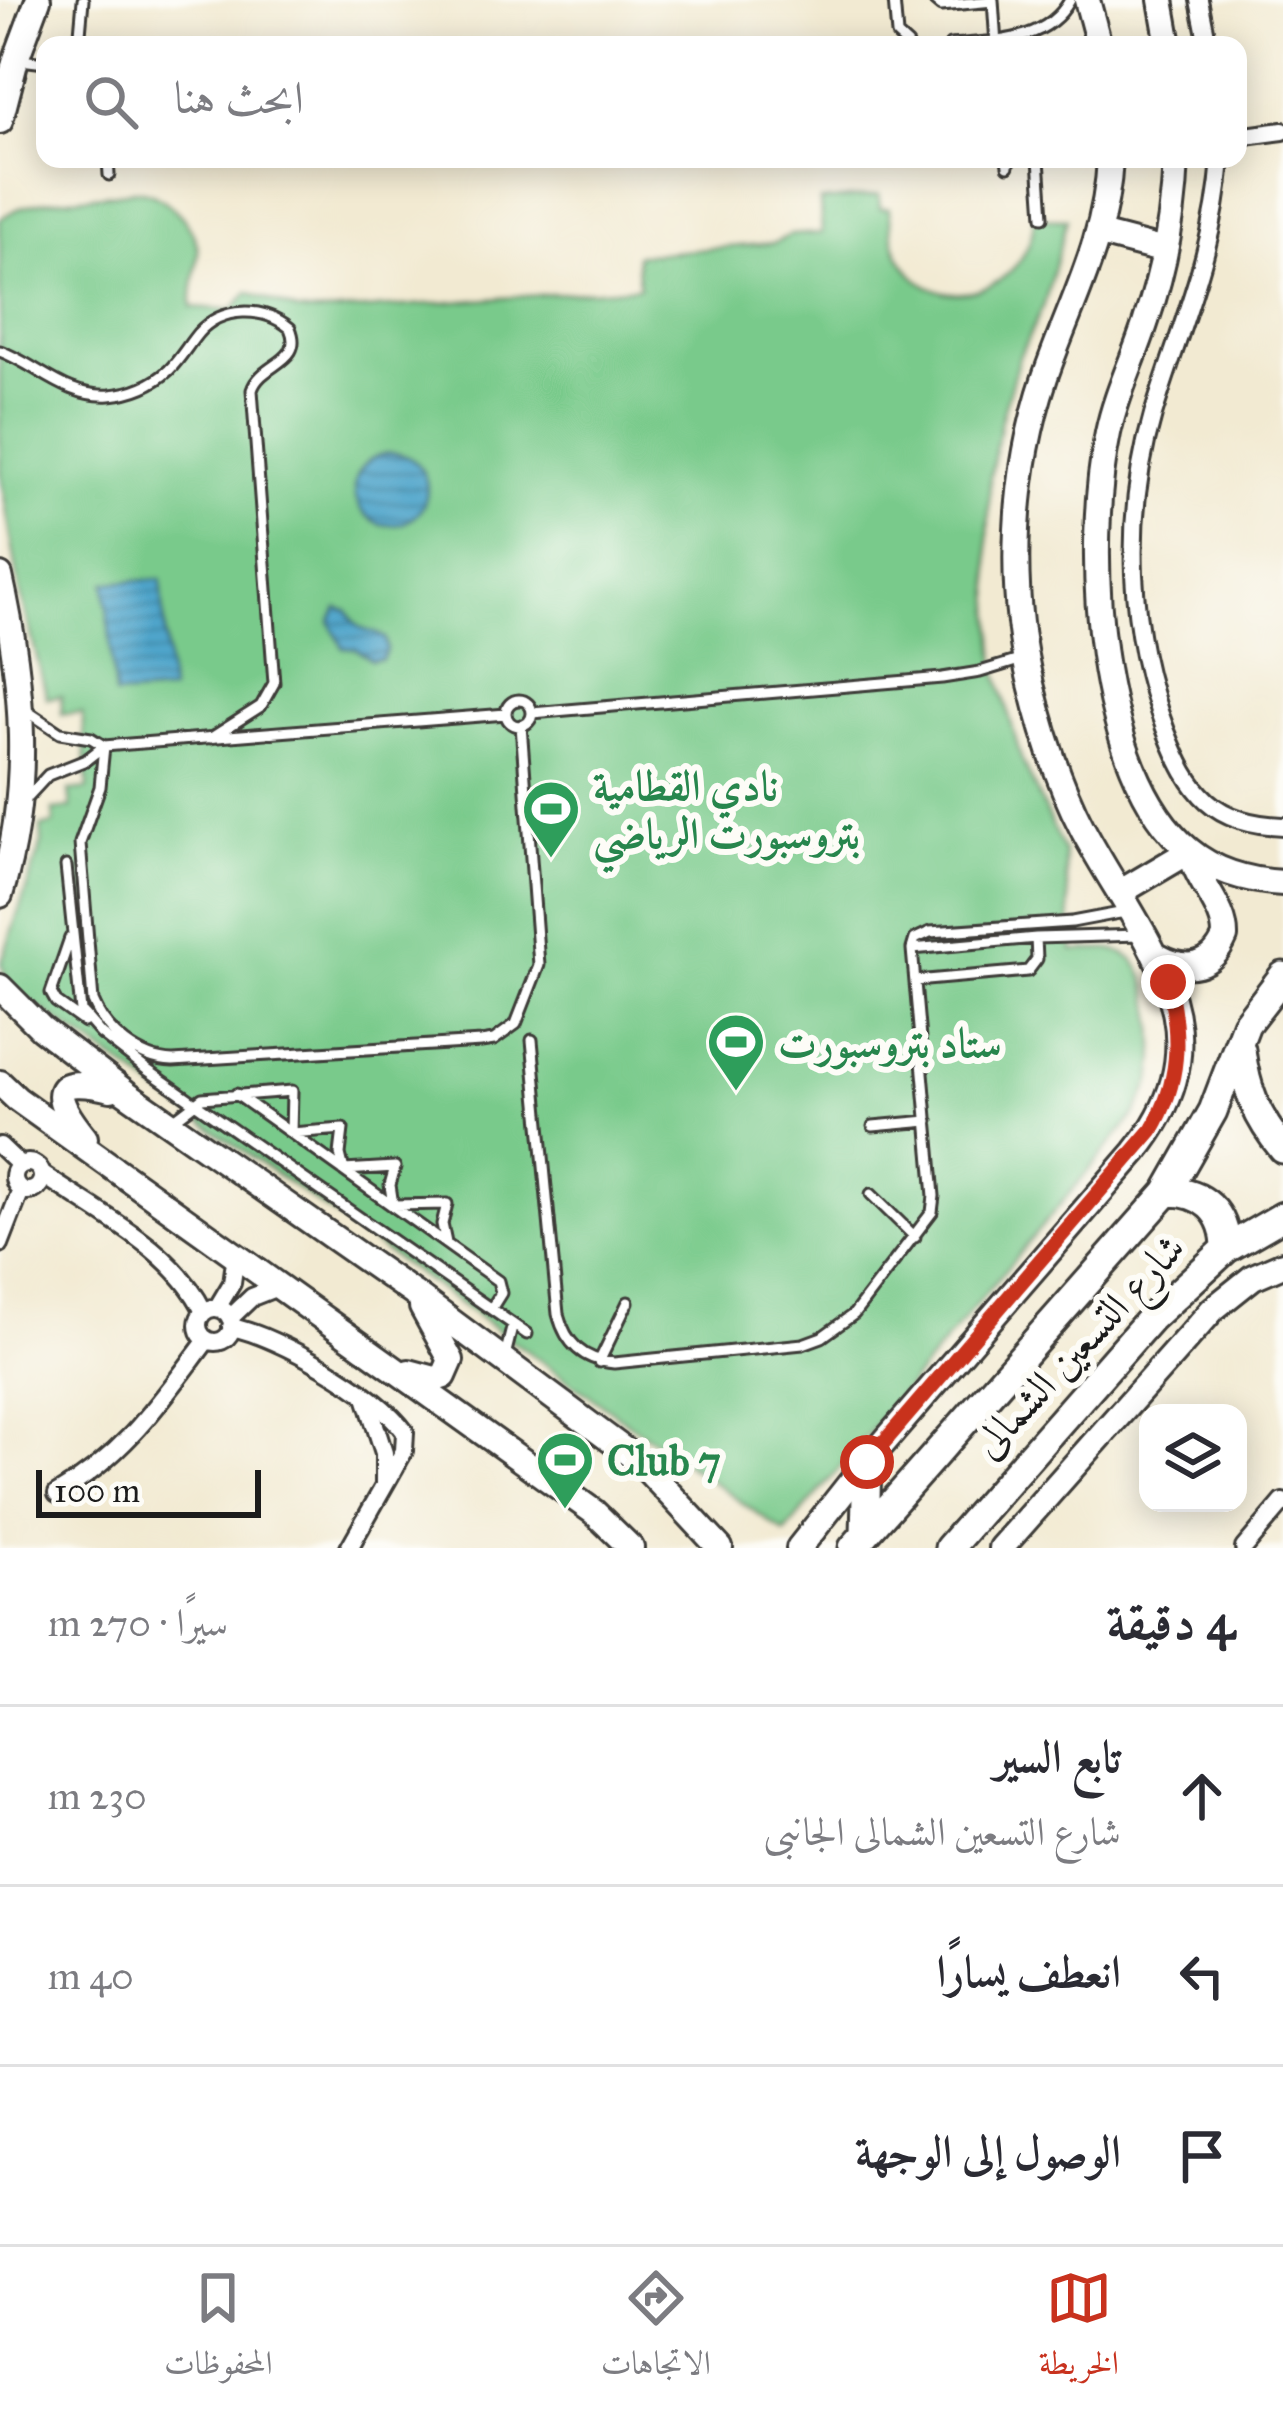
<!DOCTYPE html>
<html lang="ar">
<head>
<meta charset="utf-8">
<style>
  body { margin:0; font-family:"IM FELL Great Primer",Amiri,serif; background:#f7f7f7; color:#2b2b33; direction:rtl }
  .controls { position:absolute; right:36px; bottom:36px; display:grid; overflow:hidden; border-radius:24px; box-shadow:0 6px 30px #0003 }
  .controls button { width:108px; height:108px; display:grid; place-items:center; padding:0; border:0; border-bottom:3px solid #e1e1e2; background:#fff; color:#2b2b33; font:60px sans-serif }
  .scale { position:absolute; left:36px; bottom:30px; width:225px; box-sizing:border-box; padding-left:12px; border:6px solid #1c1c1c; border-top:0; font-size:33px; line-height:42px; white-space:nowrap; color:#1c1c1c; -webkit-text-stroke:9px #fdfcf7; paint-order:stroke }
  .stop { position:absolute; width:36px; height:36px; margin:-27px; border:9px solid #c8321e; border-radius:50%; background:#fff }
  .stop.end { background:#c8321e; border-color:#fff; box-shadow:0 3px 12px #0008 }
  .list { margin:0; padding:0; list-style:none }
  h2 { display:flex; justify-content:space-between; align-items:center; height:156px; margin:0; padding:0 48px; font-size:51px }
  h2 small { font-size:39px; font-weight:400; color:#7c7c81 }
  .list li { display:grid; grid-template-columns:78px 1fr auto; gap:36px; align-items:center; box-sizing:border-box; height:180px; padding:0 48px; border-top:3px solid #e1e1e2 }
  .list b { display:block; font-size:45px; white-space:nowrap }
  .list p { margin:0; font-size:39px; white-space:nowrap; color:#7c7c81 }
  .list em { font-size:39px; font-style:normal; color:#7c7c81 }
  .icon { flex:none; width:66px; height:66px; fill:none; stroke:currentColor; stroke-width:2; stroke-linecap:round; stroke-linejoin:round }
  .map { position:relative; flex:none; width:1283px; height:1548px; overflow:hidden; direction:ltr }
  .search { position:absolute; background:#fff; box-shadow:0 6px 30px #0003; left:36px; right:36px; top:36px; height:132px; display:flex; align-items:center; gap:30px; box-sizing:border-box; padding:0 42px; border-radius:24px; color:#7c7c81; font-size:45px }
  .sheet { height:696px; background:#fff }
  nav { display:flex; justify-content:space-around; align-items:center; box-sizing:border-box; height:168px; border-top:3px solid #e1e1e2; background:#fff; font-size:33px; color:#7c7c81 }
  nav a { display:grid; justify-items:center; gap:6px }
  nav .on { color:#c8321e }
  .map>svg:first-child { display:block }
  .garden { fill:#79ca8b; stroke:#4a7354; stroke-width:3 }
  .water { fill:url(#water-rules); stroke:#366074; stroke-width:3 }
  .lines { fill:none; stroke-linecap:round; stroke-linejoin:round }
  .lane-casing { stroke:#3c3b37; stroke-width:15 }
  .street-casing { stroke:#3c3b37; stroke-width:22 }
  .secondary-casing { stroke:#3c3b37; stroke-width:30 }
  .primary-casing { stroke:#3c3b37; stroke-width:33 }
  .lane { stroke:#fff; stroke-width:9 }
  .street { stroke:#fff; stroke-width:16 }
  .secondary { stroke:#fff; stroke-width:24 }
  .primary { stroke:#fff; stroke-width:27 }
  .route { stroke:#c8321e; stroke-width:15 }
  .labels { text-anchor:middle; stroke-width:12; stroke-linejoin:round; paint-order:stroke }
  .leisure-label { font-size:42px; font-weight:bold; fill:#27864d; stroke:#fdfcf7; text-anchor:start }
  .street-label { font-size:42px; fill:#1c1c1c; stroke:#fdfcf7 }
</style>
</head>
<body>
<div class="map">
<svg width="1283" height="1548" viewBox="0 0 1283 1548">
  <defs>
    <pattern id="water-rules" width="6" height="5" patternUnits="userSpaceOnUse" patternTransform="scale(3)"><rect width="6" height="5" fill="#4fa5cb"/><path d="M0 2.5h6" fill="none" stroke="#4186a4"/></pattern>
  </defs>
  <rect width="100%" height="100%" fill="#fdfcf7"/>
  <filter id="ink" filterUnits="userSpaceOnUse"><feTurbulence type="fractalNoise" baseFrequency=".00833" numOctaves="2"/><feDisplacementMap in="SourceGraphic" scale="24" xChannelSelector="R" yChannelSelector="G"/><feConvolveMatrix kernelMatrix="1 2 1 2 8 2 1 2 1" color-interpolation-filters="sRGB"/></filter>
  <filter id="wash" filterUnits="userSpaceOnUse"><feTurbulence type="fractalNoise" baseFrequency=".004" numOctaves="4" result="noise"/><feDisplacementMap in="SourceGraphic" scale="48" xChannelSelector="R" yChannelSelector="G"/><feGaussianBlur stdDeviation="2.7" result="paint"/><feColorMatrix in="noise" values="0 0 0 0 0 0 0 0 0 0 0 0 0 0 0 0 0 1.4 0 .05"/><feComposite in="paint" operator="in"/></filter>
  <g filter="url(#wash)">
    <rect width="100%" height="100%" fill="#f2ead2"/>
    <path class="garden" d="M134 190C162 191 192 220 198 248 200 260 190 286 192 307L233 310 248 292 297 311 316 313 639 287 636 255 774 243 790 235 822 233 820 201 879 195 880 208H889C891 224 892 241 899 255 935 325 1031 291 1034 218L1067 219 1044 305 1019 357 1001 420 990 478 988 543 996 668 1021 758 1064 852 1073 951C1091 950 1112 946 1128 956 1155 971 1159 1051 1152 1079 1148 1091 1141 1103 1136 1114L785 1533 9 986 1 963 42 843 41 827 54 824 53 810 71 808 69 791 88 789 82 713 62 714 61 696 47 698 20 591 0 473V219C37 192 91 201 134 190Z"/>
    <path class="water" d="M355 489a36 36 0 1 1 72 0a36 36 0 1 1-72 0Z
      M161 579 170 692 115 696 105 583Z
      M337 608 348 611C364 640 364 624 385 638L387 650 382 659 371 660 357 649 343 648 330 622Z"/>
  </g>
  <g filter="url(#ink)">
    <g class="lines">
      <defs>
        <path id="lane" d="M894 0 897 35 908 45
          M934 0 941 6 993 1
          M993 0 996 45
          M79 45 83 0
          M950 45C995 41 1046 43 1070 0
          M21 60 45 63
          M108 159 109 175
          M1007 159 1008 166
          M1039 159 1043 217
          M0 351C38 365 66 398 110 395 132 393 153 385 169 370 180 359 188 345 198 333 222 306 263 306 290 328 305 363 261 362 252 390L274 683 261 706 211 738
          M506 713a13 13 0 1 1 26 0a13 13 0 1 1-26 0Z
          M24 709 60 733 91 738 104 746
          M532 713 942 678 980 672 1026 658
          M104 746 100 787 80 843 93 1001C106 1033 139 1060 173 1061L481 1042 494 1040 516 1024 539 965 521 725
          M23 802 48 775 86 760 104 746 506 714
          M66 866 81 1011 101 1034 146 1069 527 1334
          M70 938 51 993 56 1002 84 1022
          M912 949 1036 938 1140 935
          M915 981 1028 971 1037 959 1036 938
          M532 1040 558 1314C566 1344 583 1360 614 1363L803 1344 822 1337 854 1314 932 1212 934 1196 912 949 915 939 930 932 1072 922 1125 912
          M236 1094 498 1281 501 1293 491 1309
          M173 1120 202 1098 292 1091 291 1133 343 1129 340 1154 344 1170 395 1167 390 1185 393 1205 447 1204 442 1224 446 1243
          M873 1126 928 1121
          M871 1194 915 1237
          M504 1360 513 1324
          M599 1362 628 1302"/>
        <path id="street" d="M1199 0 1208 45
          M1238 137 1283 131
          M1221 159C1214 255 1180 326 1153 415 1123 518 1128 631 1166 731 1190 793 1213 824 1283 826
          M0 1146 20 1165
          M14 1177a14 14 0 1 1 28 0a14 14 0 1 1-28 0Z
          M42 1174C98 1213 174 1249 204 1312
          M0 1244 21 1190
          M217 1308 232 1283 236 1254
          M198 1325a17 17 0 1 1 34 0a17 17 0 1 1-34 0Z
          M230 1318 252 1297 280 1286
          M231 1327C278 1336 377 1393 405 1432L404 1451 349 1548
          M367 1400 384 1453V1486
          M57 1494C126 1454 160 1402 207 1340
          M1244 1548 1283 1502"/>
        <path id="secondary" d="M1087 0 1099 45
          M1161 0 1169 45
          M0 121 16 59 38 0
          M1176 159C1174 214 1164 269 1146 321 1134 359 1116 394 1108 433 1084 545 1094 772 1189 850 1215 872 1250 881 1283 883
          M1100 234 1165 251
          M0 576C24 683 32 790 0 895
          M1119 893 1190 851C1198 885 1226 907 1225 937 1212 968 1187 972 1159 957
          M0 987 41 1028 125 1092 413 1293 639 1461 720 1548
          M0 1083 17 1099 594 1512 631 1548
          M85 1138C50 1095 49 1074 111 1089
          M409 1372 435 1379 444 1376 451 1360 422 1307
          M799 1548 867 1462 1135 1152C1234 1030 1141 939 1083 830 1059 784 1043 734 1031 684 1007 586 1013 472 1045 377 1071 301 1106 242 1110 159
          M1001 1548 1213 1309 1253 1277 1283 1264"/>
        <path id="primary" d="M1241 1050C1246 1090 1257 1118 1283 1149
          M1167 1192C1203 1191 1226 1212 1226 1249
          M865 1534 867 1462
          M853 1548 1167 1192 1213 1111 1246 1024 1283 976
          M949 1548 1151 1318 1226 1249 1283 1216"/>
      </defs>
      <use href="#lane" class="lane-casing"/>
      <use href="#street" class="street-casing"/>
      <use href="#secondary" class="secondary-casing"/>
      <use href="#primary" class="primary-casing"/>
      <use href="#lane" class="lane"/>
      <use href="#street" class="street"/>
      <use href="#secondary" class="secondary"/>
      <use href="#primary" class="primary"/>
    </g>
  </g>
  <g class="lines" filter="url(#ink)">
    <path class="route" d="M867 1462 1152 1130C1180 1082 1181 1037 1168 982"/>
  </g>
  <defs>
    <symbol id="stadium-pin" viewBox="-11 -11 22 30"><path d="M0 17L-7.5 6A9.5 9.5 0 1 1 7.5 6Z" fill="#2e9e5b" stroke="#fdfcf7"/><path d="M0-5a6.5 5 0 1 0 0 10a6.5 5 0 1 0 0-10ZM-3.5-1.8h7v3.6h-7Z" fill="#fff"/></symbol>
  </defs>
  <g fill-rule="evenodd">
    <use href="#stadium-pin" x="518" y="776" width="66" height="90"/>
    <use href="#stadium-pin" x="703" y="1009" width="66" height="90"/>
    <use href="#stadium-pin" x="532" y="1427" width="66" height="90"/>
  </g>
  <g class="labels">
    <g class="leisure-label">
      <text x="593" y="800">نادي القطامية<tspan x="593" dy="48">بتروسبورت الرياضي</tspan></text>
      <text x="778" y="1057">ستاد بتروسبورت</text>
      <text x="607" y="1475">Club 7</text>
    </g>
    <g class="street-label">
      <text transform="translate(1078 1345) rotate(-47)" y="15">شارع التسعين الشمالى</text>
    </g>
  </g>
</svg>
<div class="controls">
<button><svg class="icon" aria-label="layers" viewBox="0 0 24 24"><path d="M12 4l9 5-9 5-9-5zM3 14l9 5 9-5"/></svg></button>
</div>
<div class="scale">100 m</div>
<div class="stop" style="left:867px;top:1462px"></div>
<div class="stop end" style="left:1168px;top:982px"></div>
<div class="search"><svg class="icon" aria-label="search" viewBox="0 0 24 24"><circle cx="10" cy="10" r="6"/><path d="M15 15l6 6"/></svg>ابحث هنا</div>
</div>
<section class="sheet">
<h2>4 دقيقة<small>سيرًا · 270 m</small></h2>
<ul class="list">
<li><svg class="icon" aria-label="ahead" viewBox="0 0 24 24"><path d="M12 20V5M6 11l6-6 6 6"/></svg><div><b>تابع السير</b><p>شارع التسعين الشمالى الجانبى</p></div><em>230 m</em></li>
<li><svg class="icon" aria-label="left" viewBox="0 0 24 24"><path d="M17 20v-9H6M10 6l-5 5 5 5"/></svg><div><b>انعطف يسارًا</b></div><em>40 m</em></li>
<li><svg class="icon" aria-label="arrive" viewBox="0 0 24 24"><path d="M6 21V4h12l-3 4 3 4H6"/></svg><div><b>الوصول إلى الوجهة</b></div></li>
</ul>
</section>
<nav>
<a class="on"><svg class="icon" aria-label="map" viewBox="0 0 24 24"><path d="M3 6l6-2 6 2 6-2v14l-6 2-6-2-6 2zM9 4v14M15 6v14"/></svg>الخريطة</a>
<a><svg class="icon" aria-label="directions" viewBox="0 0 24 24"><path d="M12 3l9 9-9 9-9-9zM9 14v-3h6M13 9l2 2-2 2"/></svg>الاتجاهات</a>
<a><svg class="icon" aria-label="saved" viewBox="0 0 24 24"><path d="M7 4h10v16l-5-4-5 4z"/></svg>المحفوظات</a>
</nav>
</body>
</html>
